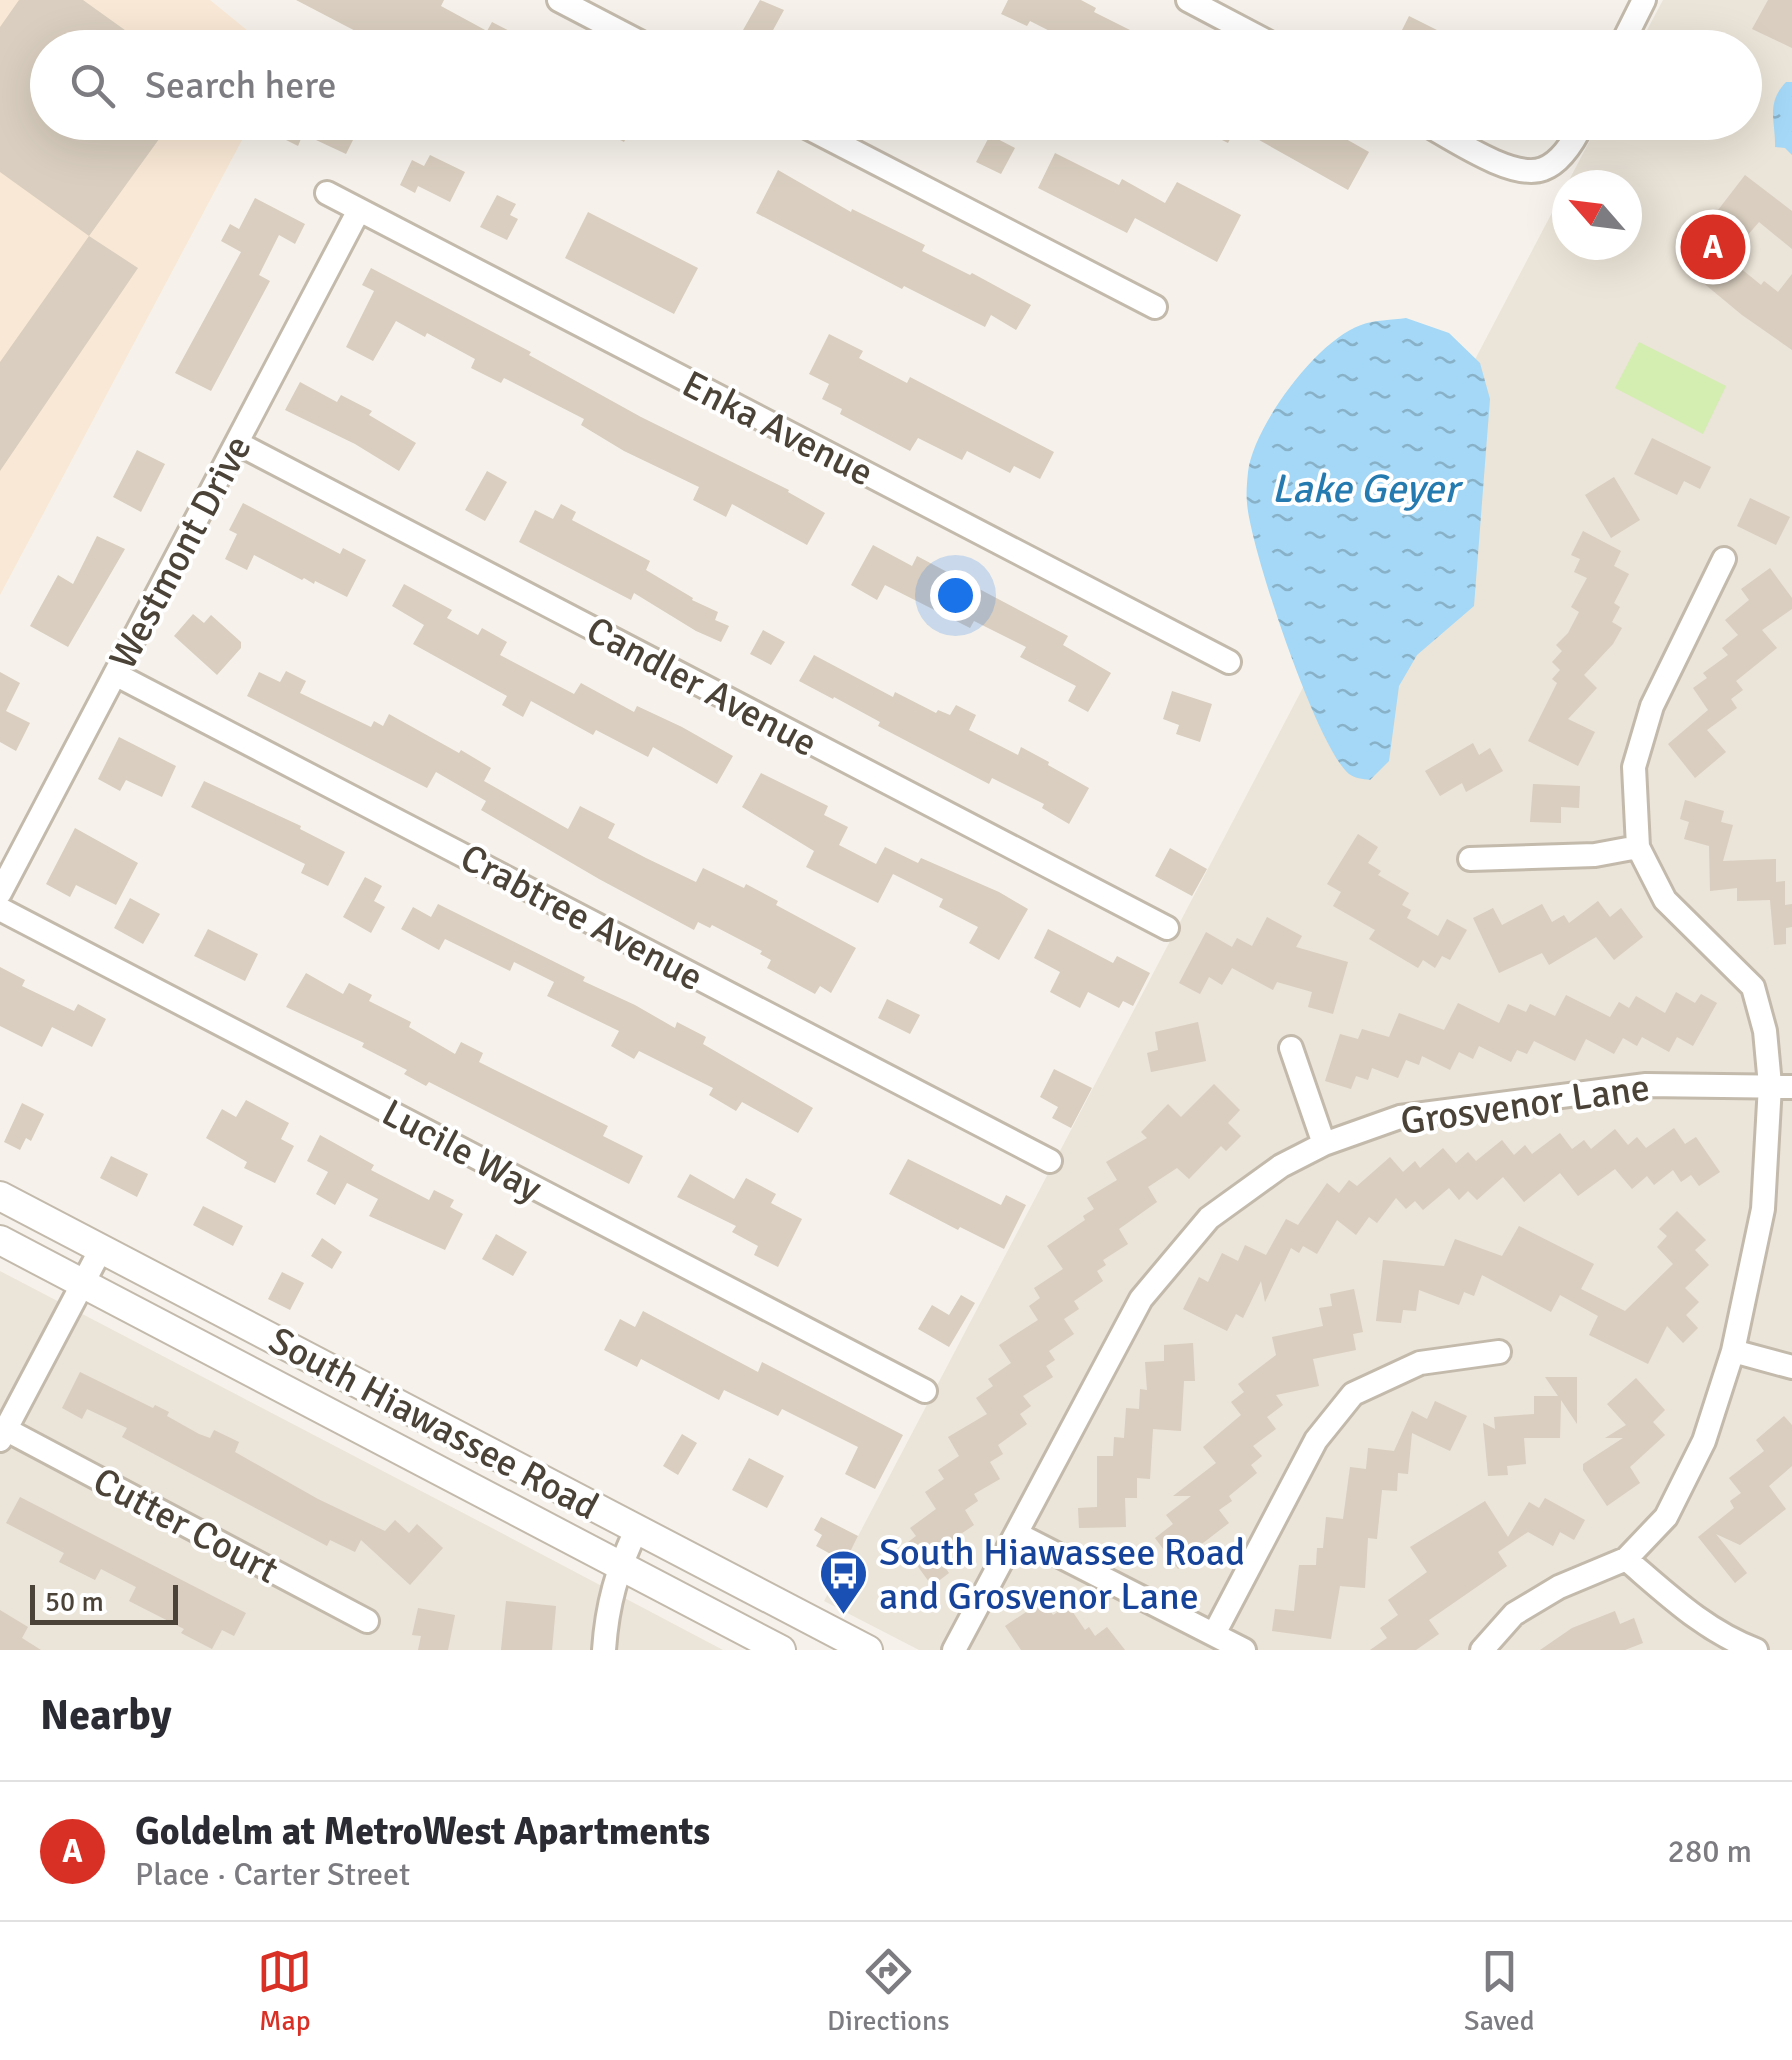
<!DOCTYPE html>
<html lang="en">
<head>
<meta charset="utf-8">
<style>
  body { margin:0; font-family:Signika,sans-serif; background:#f2f2f3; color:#2b2b33 }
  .compass { position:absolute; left:1552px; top:170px; width:90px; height:90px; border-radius:50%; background:#fff; box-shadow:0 10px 40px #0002; rotate:298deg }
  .scale { position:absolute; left:30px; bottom:25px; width:148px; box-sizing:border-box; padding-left:10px; border:5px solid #4b4337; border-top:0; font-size:28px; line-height:35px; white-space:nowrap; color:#4b4337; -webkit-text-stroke:8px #fff; paint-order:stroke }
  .you { position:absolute; left:955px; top:595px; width:35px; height:35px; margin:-25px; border:8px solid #fff; border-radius:50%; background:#1a73e8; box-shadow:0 0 0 15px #1a73e833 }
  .badge { display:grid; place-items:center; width:65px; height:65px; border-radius:50%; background:#d93025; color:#fff; font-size:32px; font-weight:700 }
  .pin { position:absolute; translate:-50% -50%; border:5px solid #fff; box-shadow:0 2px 10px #0006 }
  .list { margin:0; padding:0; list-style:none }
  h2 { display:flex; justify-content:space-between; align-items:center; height:130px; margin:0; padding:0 40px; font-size:42px }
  h2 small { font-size:32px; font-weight:400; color:#7c7c81 }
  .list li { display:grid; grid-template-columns:65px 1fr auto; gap:30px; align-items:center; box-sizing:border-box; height:140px; padding:0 40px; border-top:2px solid #e1e1e2 }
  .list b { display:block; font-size:38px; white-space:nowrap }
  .list p { margin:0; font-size:32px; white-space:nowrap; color:#7c7c81 }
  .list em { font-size:32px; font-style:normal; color:#7c7c81 }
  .icon { flex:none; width:55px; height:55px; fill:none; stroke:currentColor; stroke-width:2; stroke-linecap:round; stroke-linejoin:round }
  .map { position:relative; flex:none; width:1792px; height:1650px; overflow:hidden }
  .search { position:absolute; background:#fff; box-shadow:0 10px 40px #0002; left:30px; right:30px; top:30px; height:110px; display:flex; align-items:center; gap:25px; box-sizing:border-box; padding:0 35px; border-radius:55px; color:#7c7c81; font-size:38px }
  .sheet { height:270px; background:#fff }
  nav { display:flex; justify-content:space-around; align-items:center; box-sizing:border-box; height:140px; border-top:2px solid #e1e1e2; background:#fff; font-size:28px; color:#7c7c81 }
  nav a { display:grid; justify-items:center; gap:5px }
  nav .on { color:#d93025 }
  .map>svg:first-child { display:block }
  .residential { fill:#ebe4d8; fill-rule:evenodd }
  .commercial { fill:#f9e8d5 }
  .park { fill:#d4edb1 }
  .water { fill:url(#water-ripples) }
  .building { fill:#d9cebf }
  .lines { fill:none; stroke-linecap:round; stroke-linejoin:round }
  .minor-casing { stroke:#c3baac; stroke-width:28 }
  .tertiary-casing { stroke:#c3baac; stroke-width:32 }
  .minor { stroke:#fff; stroke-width:22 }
  .tertiary { stroke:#fff; stroke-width:28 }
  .labels { text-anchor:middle; stroke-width:8; stroke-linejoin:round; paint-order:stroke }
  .street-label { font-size:38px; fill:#4b4337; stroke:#fff }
  .transit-label { font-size:38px; fill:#164399; stroke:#fff; text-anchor:start }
  .water-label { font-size:40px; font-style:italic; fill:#257aaf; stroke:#fff }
</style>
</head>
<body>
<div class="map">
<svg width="1792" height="1650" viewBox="0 0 1792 1650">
  <defs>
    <pattern id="water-ripples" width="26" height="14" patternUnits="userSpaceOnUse" patternTransform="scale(2.5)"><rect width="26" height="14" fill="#a4d8f6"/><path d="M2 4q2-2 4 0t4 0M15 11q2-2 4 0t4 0" fill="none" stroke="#88b1c8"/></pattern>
  </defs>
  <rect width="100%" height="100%" fill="#f6f2eb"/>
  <path class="residential" d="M1663 0H1792V1650H919L824 1601 1599 123 1744 122V48L1638 47ZM1567 185H1627V245H1567Z
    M0 1271 492 1528 723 1650H0Z"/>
  <path class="commercial" d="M0 0H210L248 31 256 47 48 48V122L251 123 0 595Z"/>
  <path class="park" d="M1639 342 1726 386 1703 434 1615 388Z"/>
  <path class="water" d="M1786 82H1792V155L1785 148 1775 147C1776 122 1765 104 1786 82Z
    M1406 318 1449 333 1480 363 1490 399 1474 606 1417 655 1399 686 1389 761 1370 780C1363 779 1354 778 1349 774 1317 748 1250 547 1247 503 1246 493 1247 482 1248 472 1253 427 1317 340 1361 325 1374 320 1392 320 1406 318Z"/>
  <path class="building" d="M19 0H83L150 48H48V122H145L162 135 89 236 0 172V27Z
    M296 0H444L441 6 487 31 492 22 543 48H388Z
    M760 0 784 10 766 43 743 30Z
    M1008 0H1081L1096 8 1094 12 1166 48H1083L1030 21 1027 26 1001 14Z
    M1768 0H1792V48L1752 29Z
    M1409 16 1437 30 1435 33 1462 48H1393Z
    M280 122H337L357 132 346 154 303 134 298 146 274 134Z
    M585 122H634L624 142Z
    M1186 122H1316L1369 152 1348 190 1236 127 1228 143Z
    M990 135 1015 148 1001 174 976 162Z
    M1055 153 1119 185 1122 179 1165 203 1177 182 1241 215 1217 262 1135 218 1127 233 1038 188Z
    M430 155 465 172 450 202 418 186 415 193 400 185 412 160 424 166Z
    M778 170 851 212 852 209 925 245 922 251 970 275 972 273 1031 305 1016 330 991 315 985 327 904 286 902 289 756 213Z
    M1745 175 1792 211V249L1759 222 1728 258 1761 285 1764 281 1778 292 1792 274V350L1742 315 1678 262Z
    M497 195 516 204 510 215 518 219 507 240 480 227Z
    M255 198 305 224 295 244 279 235 259 275 270 281 211 391 175 373 241 252 221 241 230 224 239 229Z
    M588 212 698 268 674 314 565 258Z
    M89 236 138 268 0 471V362Z
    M371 268 531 352 529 355 641 417 789 490 788 492 825 513 807 545 732 504 726 517 693 500 699 487 624 451 581 425 584 419 504 378 501 383 471 368 475 359 427 333 425 337 396 321 373 361 346 347 374 291 362 285Z
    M829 334 863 351 859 358 907 383 910 377 1054 452 1040 479 1014 466 1010 473 967 451 962 460 918 438 910 451 840 414 842 409 822 399 829 384 809 374Z
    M300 382 337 402 341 395 372 411 369 415 416 443 399 471 355 444 285 410Z
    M1652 438 1711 467 1700 489 1684 481 1677 495 1634 474Z
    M137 450 165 464 141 512 113 497Z
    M487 471 507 482 485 521 465 510Z
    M1614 477 1640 520 1611 538 1585 495Z
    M1750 498 1790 517 1776 545 1737 526Z
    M243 503 340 554 343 548 366 560 347 597 315 581 314 584 304 578 302 580 254 555 247 570 225 559 237 534 229 530Z
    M561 504 576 512 572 520 650 561 646 570 693 598 692 600 718 612 715 620 729 626 721 642 696 631 634 593 631 600 519 542 535 510 553 519Z
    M1583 531 1621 551 1614 566 1629 574 1614 603 1620 607 1612 622 1622 628 1613 644 1584 675 1597 688 1568 719 1595 732 1578 766 1528 741 1557 683 1552 679 1560 670 1552 662 1562 651 1556 645 1568 633 1579 612 1571 607 1587 578 1574 572 1580 559 1571 555Z
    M97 536 125 549 68 647 30 626 58 575 73 584Z
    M873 545 912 566 917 556 1068 636 1063 645 1111 673 1088 712 1068 701 1076 686 1020 657 1026 647 974 621 970 628 885 585 877 600 851 585Z
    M1770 568 1792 598V609L1762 630 1777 648 1736 681 1743 690 1731 699 1737 708 1707 730 1726 752 1695 778 1668 744 1708 710 1693 688 1707 678 1703 673 1728 655 1722 648 1738 635 1725 620 1749 600 1741 589Z
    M404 584 452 610 447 618 478 635 482 628 507 642 500 655 574 694 581 683 634 712 637 706 682 727 733 756 717 784 653 747 648 757 596 730 593 735 531 701 523 717 502 705 507 696 413 644 424 625 392 606Z
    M193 614 204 623 211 615 241 642V648L217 675 174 636Z
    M763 630 785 642 771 665 750 654Z
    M814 655 893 697 895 692 936 713 938 710 950 715 956 705 976 715 969 730 1018 755 1021 747 1049 762 1048 765 1089 788 1069 824 1042 808 1044 804 992 778 989 784 878 726 880 722 834 697 833 699 799 681Z
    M286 671 306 681 300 693 371 727 374 721 383 726 389 714 459 753 461 750 491 768 484 781 568 829 580 806 615 824 608 838 646 858 696 882 703 868 744 888 746 884 778 901 776 905 856 948 831 993 820 986 815 994 767 968 771 960 760 954 762 951 712 925 710 928 698 922 694 930 599 879 481 810 486 801 436 772 427 788 247 696 259 672 280 682Z
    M0 672 20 683 6 711 30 723 16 751 0 742Z
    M1172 691 1212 704 1200 742 1176 734 1179 725 1163 719Z
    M119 737 176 766 162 797 126 780 120 791 98 779Z
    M1473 743 1479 755 1490 748 1503 771 1466 792 1462 783 1440 796 1425 771Z
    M761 773 828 806 824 815 848 827 839 845 876 864 885 847 918 863 921 858 999 892 1028 909 999 960 969 943 978 927 939 907 943 899 893 874 878 903 806 867 814 851 742 807Z
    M204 781 301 826 300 829 345 852 328 886 301 873 305 864 191 807Z
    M1533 784 1580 786 1579 808 1561 807V823L1530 822Z
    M1685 800 1724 811 1721 822 1733 825 1723 861 1776 859V882L1785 881V905L1792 904V927L1786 928V944L1774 945 1770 900 1737 901V888L1710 891 1709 846 1684 839 1689 822 1680 819Z
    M75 828 138 863 116 905 76 885 70 897 46 884Z
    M1358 834 1378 847 1368 863 1381 871 1378 875 1409 893 1402 905 1411 910 1407 918 1438 936 1447 919 1467 930 1450 960 1442 956 1435 968 1423 960 1418 968 1369 939 1375 930 1333 906 1341 892 1327 884Z
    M1170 848 1207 869 1192 896 1155 876Z
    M365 877 382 886 374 901 385 907 371 933 343 917Z
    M130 898 160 914 143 944 114 928Z
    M1598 901 1610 917 1621 908 1643 937 1614 960 1596 937 1549 965 1542 953 1499 973 1473 918 1493 908 1502 925 1542 904 1552 922 1564 915 1569 923Z
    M438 904 585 977 583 981 635 1005 675 1028 677 1022 706 1037 703 1044 813 1108 798 1133 742 1102 736 1111 709 1095 713 1088 639 1051 634 1059 611 1046 619 1031 547 996 554 982 514 962 510 971 445 939 439 950 401 929 413 907 431 917Z
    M1267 917 1302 936 1296 947 1348 962 1333 1014 1308 1007 1312 992 1277 982 1273 990 1232 968 1222 985 1209 977 1200 994 1179 983 1206 932 1232 947 1237 938 1252 946Z
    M208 929 258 954 245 981 194 956Z
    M1048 929 1113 963 1117 956 1150 973 1133 1006 1123 1001 1119 1008 1088 992 1080 1008 1050 992 1060 972 1034 958Z
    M0 967 25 980 22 986 74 1011 78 1004 106 1019 92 1047 52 1027 42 1047 0 1026Z
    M306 973 343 994 349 983 372 995 369 1001 411 1022 409 1027 455 1054 461 1042 483 1053 479 1062 608 1126 603 1136 643 1156 629 1184 429 1082 426 1086 404 1074 407 1070 362 1047 364 1043 286 1007Z
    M1676 992 1695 1003 1701 994 1717 1003 1693 1046 1677 1037 1669 1052 1642 1037 1637 1046 1623 1038 1614 1054 1586 1039 1575 1061 1534 1041 1527 1054 1517 1050 1511 1062 1479 1046 1473 1059 1459 1052 1450 1070 1422 1056 1419 1065 1406 1060 1398 1078 1372 1068 1368 1080 1356 1076 1351 1089 1325 1081 1340 1034 1358 1039 1362 1029 1389 1037 1399 1013 1444 1030 1458 1003 1499 1023 1508 1004 1526 1012 1530 1004 1555 1016 1566 995 1610 1017 1619 1002 1629 1008 1636 996 1665 1013Z
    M887 999 920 1015 910 1034 878 1018Z
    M1198 1022 1206 1061 1151 1072 1147 1053 1158 1050 1155 1032Z
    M1054 1069 1092 1088 1071 1128 1052 1118 1058 1107 1040 1097Z
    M1214 1084 1240 1110 1228 1123 1241 1136 1226 1151 1221 1146 1189 1179 1177 1168 1148 1187 1157 1202 1119 1229 1128 1244 1103 1260 1106 1265 1097 1271 1103 1281 1074 1301 1079 1309 1064 1319 1074 1334 1049 1351 1055 1360 1046 1366 1053 1377 1023 1396 1031 1406 1020 1414 1027 1424 998 1445 1003 1454 990 1462 1000 1479 974 1494 978 1501 965 1510 974 1525 949 1542 955 1549 940 1560 949 1573 932 1586 903 1546 916 1536 910 1528 936 1509 925 1492 944 1479 938 1470 959 1456 948 1437 987 1414 976 1398 993 1386 988 1379 1011 1363 999 1345 1038 1320 1029 1306 1040 1298 1034 1288 1063 1269 1047 1246 1085 1220 1083 1216 1094 1209 1087 1198 1117 1180 1106 1162 1147 1138 1141 1132 1168 1104 1181 1117Z
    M246 1100 289 1123 281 1139 294 1146 275 1183 244 1168 247 1162 206 1138 222 1109 236 1117Z
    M22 1103 44 1114 31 1141 26 1138 20 1150 4 1142Z
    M1674 1128 1685 1144 1696 1137 1720 1172 1699 1186 1691 1175 1681 1182 1673 1170 1654 1185 1647 1176 1632 1189 1615 1169 1578 1196 1560 1173 1524 1202 1503 1177 1477 1200 1468 1191 1459 1200 1449 1188 1423 1210 1415 1201 1406 1209 1396 1198 1377 1223 1369 1217 1356 1235 1337 1220 1317 1254 1303 1246 1299 1253 1291 1248 1265 1302 1261 1281 1243 1318 1236 1314 1227 1331 1183 1309 1199 1277 1208 1282 1222 1253 1238 1261 1245 1245 1266 1255 1286 1219 1298 1225 1327 1183 1339 1193 1349 1180 1357 1186 1390 1157 1403 1172 1415 1161 1420 1168 1443 1148 1456 1163 1468 1152 1476 1161 1502 1140 1514 1155 1525 1145 1532 1154 1560 1133 1572 1149 1584 1140 1591 1149 1615 1129 1628 1145 1637 1137 1646 1148Z
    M320 1135 374 1165 371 1170 429 1200 434 1190 454 1200 450 1207 463 1214 445 1250 369 1216 378 1199 347 1183 335 1205 316 1194 328 1172 307 1161Z
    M111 1156 148 1174 137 1197 100 1178Z
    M908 1159 1001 1205 1006 1195 1026 1205 1004 1249 960 1227 958 1230 889 1194Z
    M690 1174 734 1199 746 1178 776 1194 771 1203 802 1219 778 1267 754 1255 758 1246 732 1232 736 1226 677 1197Z
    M203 1206 243 1226 233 1246 193 1225Z
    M1677 1211 1706 1240 1695 1250 1709 1265 1685 1288 1699 1302 1686 1315 1698 1328 1683 1343 1667 1326 1648 1364 1589 1335 1598 1316 1560 1295 1551 1312 1482 1275 1474 1296 1464 1292 1459 1305 1419 1290 1416 1311 1403 1310 1401 1323 1376 1321 1383 1260 1444 1266 1455 1239 1502 1256 1519 1226 1594 1264 1581 1289 1625 1311 1673 1264 1657 1247 1667 1236 1659 1229Z
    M496 1234 527 1252 513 1276 482 1259Z
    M322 1238 342 1252 332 1269 311 1256Z
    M282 1272 304 1283 290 1310 268 1299Z
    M1354 1289 1363 1332 1353 1334 1356 1350 1313 1359 1319 1386 1276 1395 1283 1405 1267 1417 1276 1429 1253 1446 1262 1456 1251 1465 1257 1473 1229 1496 1232 1501 1219 1510 1229 1523 1190 1553 1194 1557 1178 1569 1155 1538 1173 1524 1166 1515 1191 1496H1173L1216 1463 1203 1447 1241 1415 1231 1402 1244 1392 1238 1384 1276 1355 1272 1337 1323 1326 1319 1308 1332 1306 1330 1294Z
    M961 1295 975 1303 949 1347 918 1329 932 1305 949 1315Z
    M643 1311 758 1372 762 1362 903 1435 875 1489 845 1474 858 1447 782 1409 778 1416 724 1390 719 1400 641 1359 637 1367 604 1350 620 1319 635 1327Z
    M1193 1343 1195 1381H1184L1181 1431 1153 1429 1150 1479 1137 1478V1498H1125L1126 1527 1079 1528 1078 1508 1097 1507V1456H1113L1114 1437 1124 1438 1126 1408 1139 1409 1140 1389 1147 1390 1145 1362 1164 1361V1345Z
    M80 1372 153 1408 155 1405 169 1412 167 1416 199 1434 210 1438 214 1430 239 1442 235 1452 318 1499 385 1531 395 1520 409 1533 417 1524 443 1548 410 1585 361 1540 355 1552 330 1540 327 1546 122 1437 127 1428 87 1409 82 1419 62 1408Z
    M1545 1377H1577V1424L1561 1400 1560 1438H1524L1526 1464 1507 1466 1508 1475 1488 1476 1483 1423 1495 1429 1494 1417 1534 1414V1396H1558Z
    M1636 1378 1665 1410 1653 1422 1665 1435 1630 1467 1640 1483 1607 1506 1583 1470V1464L1623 1438H1605L1626 1425 1607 1404Z
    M1435 1401 1467 1416 1450 1451 1412 1433 1408 1474 1398 1473 1397 1491 1382 1490 1377 1539 1368 1538 1365 1588 1340 1586 1331 1639 1272 1631 1275 1609 1294 1611 1299 1565H1316L1317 1548H1323L1326 1517 1343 1519 1350 1467 1366 1469 1368 1448 1394 1451 1412 1411 1427 1419Z
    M1784 1416 1792 1425V1466L1769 1486 1786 1509 1740 1545 1716 1534 1747 1573 1735 1583 1698 1537 1734 1508 1730 1501 1741 1493 1729 1478 1764 1451 1756 1440Z
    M682 1434 697 1443 678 1475 663 1466Z
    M749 1458 784 1476 767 1508 732 1490Z
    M20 1497 246 1613 234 1636 222 1630 212 1649 181 1633 184 1629 129 1601 136 1587 101 1569 95 1580 59 1562 64 1553 6 1523Z
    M1545 1498 1585 1520 1574 1540 1560 1532 1553 1546 1528 1532 1498 1552 1507 1566 1429 1620 1439 1634 1416 1650H1370L1387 1638 1380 1628 1398 1615 1388 1600 1427 1572 1410 1547 1485 1501 1508 1537 1529 1502 1539 1508Z
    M821 1517 858 1536 845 1562 816 1546 822 1535 814 1530Z
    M1044 1600 1053 1615 1068 1605 1085 1630 1089 1627 1095 1636 1107 1627 1125 1650H1021L1005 1626Z
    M506 1601 556 1606 552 1650H501Z
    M418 1608 455 1615 448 1650H418L421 1636 412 1635Z
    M0 1610 28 1627 22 1638 41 1650H0Z
    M1615 1611 1620 1624 1634 1618 1643 1643 1625 1650H1540L1572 1628Z"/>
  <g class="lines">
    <defs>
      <path id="minor" d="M559 0 651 48
        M1188 0 1279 48
        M1620 48 1644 0
        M797 122 1155 307
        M1422 122C1450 137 1513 181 1543 169 1562 162 1575 139 1583 122
        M327 193 1229 662
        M237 443 1167 928
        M115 674 1050 1161
        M1470 859 1595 855 1638 847
        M0 893 359 210
        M0 909 925 1391
        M1291 1048 1324 1144
        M1733 1351 1792 1367
        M5 1429 367 1621
        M0 1440 101 1249
        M1017 1534 1244 1650
        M1626 1559C1667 1594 1705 1631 1756 1650
        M1214 1634 1316 1440 1353 1394 1420 1363 1499 1352
        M604 1650C607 1605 617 1569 637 1529
        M954 1650 1141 1299 1209 1218 1281 1166 1324 1144 1400 1117 1646 1085 1792 1087
        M1482 1650 1514 1614 1559 1587 1626 1559 1666 1517 1704 1441 1733 1351 1763 1209 1770 1085 1765 1031 1753 987 1665 900 1638 847 1634 767 1652 706 1724 559"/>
      <path id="tertiary" d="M0 1196 868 1650
        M0 1240 781 1650"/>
    </defs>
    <use href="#minor" class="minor-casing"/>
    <use href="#tertiary" class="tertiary-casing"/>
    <use href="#minor" class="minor"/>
    <use href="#tertiary" class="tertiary"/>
  </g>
  <defs>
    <symbol id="bus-pin" viewBox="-11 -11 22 30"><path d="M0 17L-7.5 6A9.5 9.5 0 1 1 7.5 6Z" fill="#1a4fb4" stroke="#fff"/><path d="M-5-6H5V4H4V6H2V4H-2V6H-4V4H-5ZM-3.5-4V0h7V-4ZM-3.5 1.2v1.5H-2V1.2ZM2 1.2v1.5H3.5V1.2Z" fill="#fff"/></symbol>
  </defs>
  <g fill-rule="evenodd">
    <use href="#bus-pin" x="816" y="1546" width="55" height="75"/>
  </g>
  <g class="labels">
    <g class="street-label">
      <text transform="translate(778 428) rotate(27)" y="13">Enka Avenue</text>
      <text transform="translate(180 552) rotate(-62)" y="13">Westmont Drive</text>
      <text transform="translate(702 686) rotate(28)" y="13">Candler Avenue</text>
      <text transform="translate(582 917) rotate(28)" y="13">Crabtree Avenue</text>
      <text transform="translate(1525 1104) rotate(-8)" y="13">Grosvenor Lane</text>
      <text transform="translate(462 1150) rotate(28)" y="13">Lucile Way</text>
      <text transform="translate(434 1423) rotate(28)" y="13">South Hiawassee Road</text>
      <text transform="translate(186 1525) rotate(28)" y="13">Cutter Court</text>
    </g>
    <g class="transit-label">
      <text x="879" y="1565">South Hiawassee Road<tspan x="879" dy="44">and Grosvenor Lane</tspan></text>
    </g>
    <g class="water-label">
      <text x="1365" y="502">Lake Geyer</text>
    </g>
  </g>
</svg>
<svg class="compass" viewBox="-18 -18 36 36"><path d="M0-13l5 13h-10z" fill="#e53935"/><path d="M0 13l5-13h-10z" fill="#7c7c81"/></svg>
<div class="scale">50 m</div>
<div class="you"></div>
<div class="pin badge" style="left:1713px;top:247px">A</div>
<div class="search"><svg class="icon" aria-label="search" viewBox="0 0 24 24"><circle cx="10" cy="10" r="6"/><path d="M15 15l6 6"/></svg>Search here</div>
</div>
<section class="sheet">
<h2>Nearby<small></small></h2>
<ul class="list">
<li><span class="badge">A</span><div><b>Goldelm at MetroWest Apartments</b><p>Place · Carter Street</p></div><em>280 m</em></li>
</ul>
</section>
<nav>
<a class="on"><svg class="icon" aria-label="map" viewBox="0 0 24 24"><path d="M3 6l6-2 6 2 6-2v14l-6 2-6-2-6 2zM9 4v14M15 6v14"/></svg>Map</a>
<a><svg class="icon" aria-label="directions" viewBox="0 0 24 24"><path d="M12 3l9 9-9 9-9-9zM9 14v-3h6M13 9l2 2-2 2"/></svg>Directions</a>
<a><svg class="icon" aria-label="saved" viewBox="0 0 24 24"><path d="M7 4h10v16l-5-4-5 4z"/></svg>Saved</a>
</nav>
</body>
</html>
